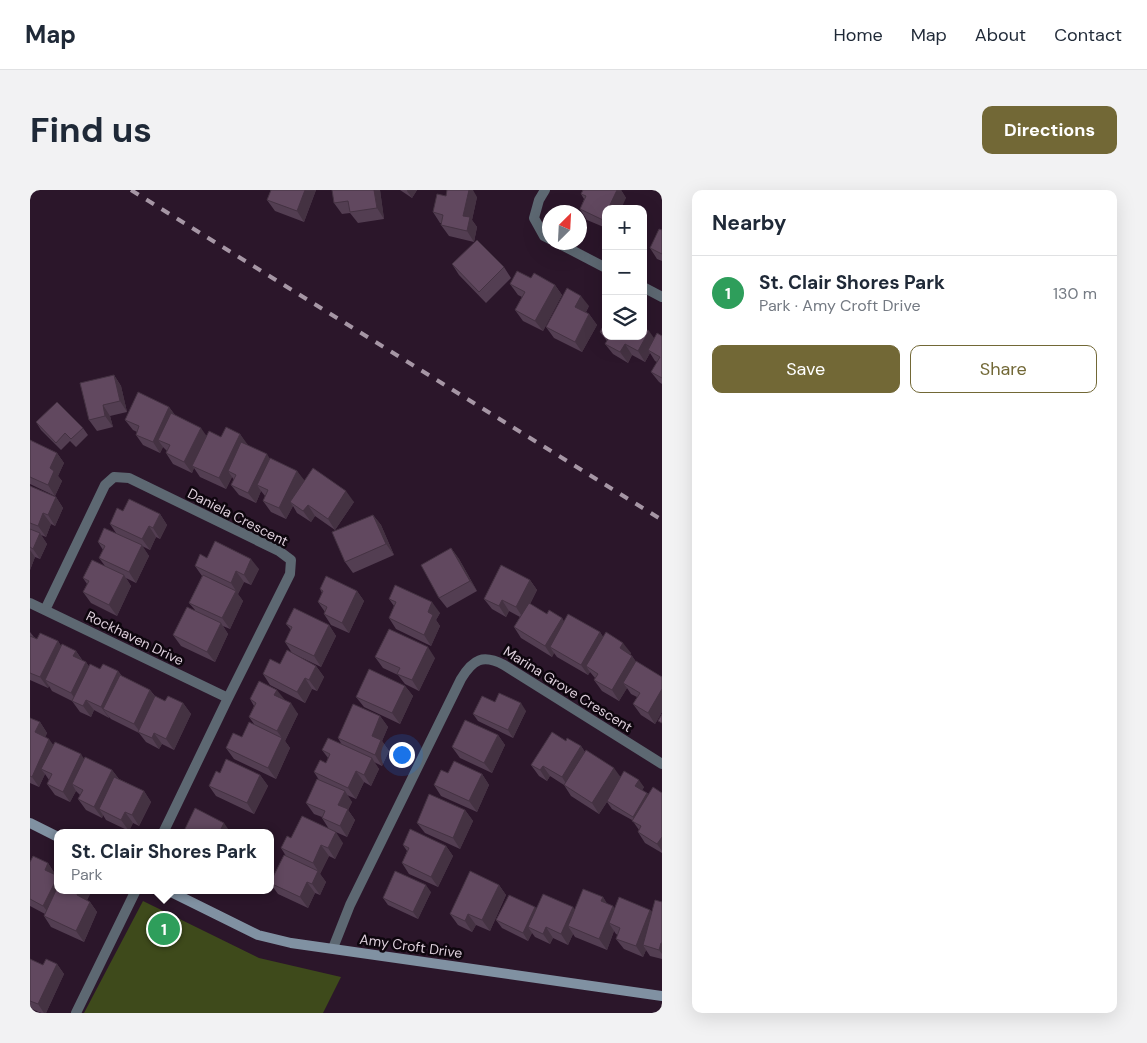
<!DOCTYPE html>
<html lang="en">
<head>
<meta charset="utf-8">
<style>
  body { margin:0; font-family:"DM Sans",sans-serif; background:#f2f2f3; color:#1f2937 }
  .controls { position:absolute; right:15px; top:15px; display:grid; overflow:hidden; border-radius:10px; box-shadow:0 5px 20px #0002 }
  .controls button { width:45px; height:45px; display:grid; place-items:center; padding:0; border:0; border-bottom:1px solid #e0e1e3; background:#fff; color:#1f2937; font:25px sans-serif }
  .compass { position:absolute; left:512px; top:15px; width:45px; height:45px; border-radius:50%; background:#fff; box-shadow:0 5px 20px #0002; rotate:24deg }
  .you { position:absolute; left:371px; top:564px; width:18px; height:18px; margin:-12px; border:4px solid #fff; border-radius:50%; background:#1a73e8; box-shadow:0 0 0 8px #1a73e833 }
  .badge { display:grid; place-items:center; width:32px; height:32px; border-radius:50%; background:#726836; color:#fff; font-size:16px; font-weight:700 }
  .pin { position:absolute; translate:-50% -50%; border:2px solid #fff; box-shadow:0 1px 5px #0006 }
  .popup { position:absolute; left:24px; top:639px; width:220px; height:65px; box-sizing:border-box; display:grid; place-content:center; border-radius:10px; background:#fff; filter:drop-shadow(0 1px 4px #0005); font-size:16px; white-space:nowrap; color:#747a83 }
  .popup b { font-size:19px; color:#1f2937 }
  .popup::after { content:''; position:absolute; left:50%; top:100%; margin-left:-10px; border:10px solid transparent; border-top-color:#fff }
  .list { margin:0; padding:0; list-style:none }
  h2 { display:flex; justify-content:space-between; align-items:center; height:65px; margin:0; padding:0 20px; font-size:21px }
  h2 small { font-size:16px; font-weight:400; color:#747a83 }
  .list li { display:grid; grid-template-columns:32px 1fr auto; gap:15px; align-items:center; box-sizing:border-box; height:75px; padding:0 20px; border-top:1px solid #e0e1e3 }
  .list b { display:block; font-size:19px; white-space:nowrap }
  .list p { margin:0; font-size:16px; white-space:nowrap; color:#747a83 }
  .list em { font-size:16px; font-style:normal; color:#747a83 }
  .actions { display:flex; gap:10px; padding:15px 20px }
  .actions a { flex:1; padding:11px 0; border:1px solid #726836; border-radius:10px; text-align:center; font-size:18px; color:#726836 }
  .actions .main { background:#726836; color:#fff }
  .icon { flex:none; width:28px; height:28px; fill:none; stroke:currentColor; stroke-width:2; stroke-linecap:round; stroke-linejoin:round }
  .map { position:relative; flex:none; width:632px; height:823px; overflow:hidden; border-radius:10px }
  header { display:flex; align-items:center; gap:30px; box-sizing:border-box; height:70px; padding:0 25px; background:#fff; border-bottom:1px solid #e0e1e3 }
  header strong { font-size:24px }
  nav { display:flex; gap:28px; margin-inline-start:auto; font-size:18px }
  .intro { display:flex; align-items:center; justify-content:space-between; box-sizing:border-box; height:120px; padding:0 30px }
  h1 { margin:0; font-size:35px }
  .button { padding:12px 22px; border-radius:10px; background:#726836; color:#fff; font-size:18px; font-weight:700 }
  main { display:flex; gap:30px; padding:0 30px }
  aside { flex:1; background:#fff; border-radius:10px; box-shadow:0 5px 20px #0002 }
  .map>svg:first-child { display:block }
  .green { fill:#3e4a1b }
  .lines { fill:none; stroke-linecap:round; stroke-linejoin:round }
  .street { stroke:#5d6872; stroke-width:10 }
  .secondary { stroke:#8091a2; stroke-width:10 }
  .rail { stroke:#a696a5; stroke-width:4; stroke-dasharray:9 9; stroke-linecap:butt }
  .wall { fill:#533e52 }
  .shaded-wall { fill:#443242 }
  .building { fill:#61485f; stroke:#443242 }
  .labels { text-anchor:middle; stroke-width:5; stroke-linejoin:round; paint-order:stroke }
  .street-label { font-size:14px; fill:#ddcfdb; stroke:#0e060e }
</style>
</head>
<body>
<header>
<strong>Map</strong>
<nav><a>Home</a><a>Map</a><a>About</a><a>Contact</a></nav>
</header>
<div class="intro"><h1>Find us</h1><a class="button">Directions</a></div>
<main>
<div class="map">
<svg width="632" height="823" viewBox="0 0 632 823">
  <rect width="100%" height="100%" fill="#2b162a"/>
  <path class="green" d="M113 711 229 768 311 787 293 823H54Z"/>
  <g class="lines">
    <path class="street" d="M515 0 509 10 504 28 514 46 520 49
      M526 52 576 78
      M613 97 632 107
      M0 413 198 508
      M15 420 75 295 84 287 99 288 249 361 261 370 260 384 198 508 133 643
      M303 758 320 715 431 489C443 469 453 464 474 475L632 574
      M46 823 106 700"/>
    <path class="secondary" d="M0 633 28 647
      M137 700 228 745 261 753 632 806"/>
    <path class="rail" d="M101 0 632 330"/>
  </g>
  <path class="wall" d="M241 0H286L274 32 245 21 237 10Z
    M350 0 354 29 328 33 320 23 312 24 304 13Z
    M370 0H387L382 8Z
    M553 0H591L596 8 576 19V38L557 30 550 19 554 9 551 4Z
    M416 6 447 7 442 30 447 37 444 52 419 46 411 35 412 33H410L403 22Z
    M632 40V71L627 69 620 58Z
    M422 74 474 77 481 88 456 113 429 85Z
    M501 88 525 95 532 105 513 141 493 131 485 120 492 107 488 105 480 94Z
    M559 116 556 122 559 124 567 135 552 162 524 148 516 137Z
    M576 131V146H613L624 149 632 146V194L629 192 621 182 627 172 625 171 620 163 615 172 602 165 598 173 583 164 575 154 577 151 570 142Z
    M84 185 91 196 97 222 80 226 83 237 67 241 59 230Z
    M139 217 145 225 177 246 191 247 210 244 217 255 240 269 267 281 274 291 324 312 305 340 285 326 281 332 267 323 263 316 256 329 241 322 233 311 235 306 231 301 226 313 209 305 201 295 204 290 202 287 196 299 170 287 164 278 162 283 143 274 136 263 137 261 133 257 130 263 113 255 106 245 107 242 103 240 95 230Z
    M6 232 53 238 58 245 46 257 40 251 31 260 11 240Z
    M0 250 27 263 34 273 28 286 32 291 25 306 0 294Z
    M0 296 26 307 33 318 25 336 21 334 16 347 11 345 17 354 10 369 5 367 0 380Z
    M93 321 130 324 137 335 130 349 126 347 120 360 112 356 119 366 106 393 96 388 101 396 87 426 61 413 53 402 57 394 53 388 75 376 69 368 73 360 68 352 86 343 80 334Z
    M343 325 351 335 364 365 323 383 315 372Z
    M421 358 429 369 447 401 417 418 409 408Z
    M177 368 229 379 221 395 214 392 208 404 207 403 213 411 200 439 193 436 198 444 185 472 151 456 143 445 165 420 159 413 172 386 165 376Z
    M500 390 507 400 500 414 517 424 532 428 534 432 570 442 573 447 601 463 600 465 602 466 606 472 632 487V522L625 534 611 525 603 514 607 507 601 504 597 498 589 511 572 501 564 490 565 488 560 482 558 485 527 467 524 463 522 467 491 448 484 437 490 427 479 421 476 427 462 419 454 409Z
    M290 399 327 401 334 411 319 443 301 435 294 424 295 422 288 412 292 403Z
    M359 409 410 423 406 430 410 436 401 456 366 439 359 428 364 416Z
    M256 434 299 435 306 446 291 477 262 463 255 452 261 440Z
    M0 442 4 447 7 449 28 451 31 456 46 461 53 471 56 472 59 477 70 479 88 481 92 486 120 500 125 506 135 511 153 513 161 524 144 560 132 554 129 559 116 552 109 543 81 529 79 527V528L64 520 61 527 50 522 42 511 22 501 19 496 18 498 0 490Z
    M345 467 405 468 389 501 375 494 368 485 353 478Z
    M250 474 286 476 294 487 287 501 282 499 275 513 240 495 233 484Z
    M375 496 383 506 370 534 334 517 326 507Z
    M220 509 255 510 268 524 255 551 260 558 246 589 204 569 196 558 212 547 224 534 219 527 224 516Z
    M465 512 496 521 483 548 448 531 443 524Z
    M350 526 358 537 352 551 359 561 352 576 344 572 349 579 341 596 334 592 326 609 317 605 322 612 318 620 325 630 317 647 299 639 292 628V627L284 624 276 613 289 590 284 582 296 573 298 568 292 560 312 555 308 548Z
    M0 528 10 532 17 543 15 547 23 555 54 569 82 580 89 589 114 601 121 612 109 636 103 633 99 641 76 630 73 625 72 628 56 620 48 609 50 605 46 601 40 612 25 605 17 594 19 590 15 584 9 597 0 593Z
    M468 545 475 555 462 583 430 568 422 557Z
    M536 551 551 556 555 562 591 587 614 597 612 600 617 603 619 604 632 603V663L615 653 608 642 609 640 602 630 582 619 577 612 569 624 541 606 534 595 520 586 517 591 509 586 501 575Z
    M190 583 230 585 238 596 224 624 186 606 179 596Z
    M418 583 452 584 459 595 447 622 411 606 404 595Z
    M435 620 443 631 430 659 395 643 387 633Z
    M261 648 313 653 305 669 299 666 290 684 296 692 290 705 285 703 278 718 248 704 240 693 256 666 251 658Z
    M373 655 416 656 423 666 408 697 379 684 372 673 377 661Z
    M0 672 18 673 25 684 28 700 61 702 57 710 60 712 67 722 54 752 21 737 14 726 15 724 0 716Z
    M469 695 476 705 460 741 446 735 442 742 428 735 420 724Z
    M401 702 388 729 358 715 353 708Z
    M573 707 577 714 583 716 584 719 620 720 622 722 632 712V769L620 766 616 760 613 767 594 759 586 749 588 745 586 744 584 741 577 760 545 747 543 744 538 755 523 748 520 754 505 747 502 743 498 751 472 738 466 730 505 717 506 718 543 717 544 720Z
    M0 769 13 775 27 774 34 784 16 823H11L0 818Z"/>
  <path class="shaded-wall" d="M275 0H286L274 32 267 21Z
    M344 0H350L354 29 347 18Z
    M377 0H387L382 8 377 1Z
    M439 0H443L447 7 442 30 447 37 444 52 437 41 433 26Z
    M587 0H591L596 8 591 19H578Z
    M576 23V34L573 30Z
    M525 95 532 105 513 141 505 131Z
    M551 106 559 116 553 127 545 117Z
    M559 124 567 135 552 162 545 152Z
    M619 141 627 152 618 160 620 163 615 172 608 161Z
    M595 154 602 165 598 173 590 162Z
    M84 185 91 196 97 222 90 211Z
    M73 215 80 226 83 237 75 226Z
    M139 217 147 228 128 250 133 257 130 263 123 252Z
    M171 238 178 248 162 276 164 278 162 283 154 272Z
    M210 244 218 255 204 284 198 281 202 287 196 299 189 288Z
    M27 263 34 273 28 286 32 291 25 306 18 295 20 278Z
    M237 264 244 275 227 295 231 301 226 313 218 303Z
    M267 281 275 291 260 312 263 316 256 329 249 318Z
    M316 301 324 312 305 340 298 329Z
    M26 307 33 318 25 336 18 325Z
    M278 315 285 326 281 332 273 321Z
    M13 323 21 334 16 347 8 336Z
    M130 324 137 335 130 349 123 338Z
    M343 325 351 335 364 365 356 354Z
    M119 336 126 347 120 360 112 349Z
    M10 343 17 354 10 369 3 359Z
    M112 355 119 366 106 393 99 382Z
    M421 358 429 369 447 401 440 391Z
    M0 360 5 367 0 380Z
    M221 369 229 379 221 395 214 385Z
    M206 381 214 392 208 404 201 393Z
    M94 385 101 396 87 426 79 415Z
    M500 390 507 400 493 428 486 417Z
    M206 401 213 411 200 439 192 428Z
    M327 401 334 411 319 443 312 433Z
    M472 410 479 421 476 427 469 416Z
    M402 412 410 423 406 430 410 436 401 456 394 445 398 422Z
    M532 428 539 439 520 457 524 463 522 467 515 456Z
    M191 433 198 444 185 472 177 462Z
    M299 435 306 446 291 477 284 466Z
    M570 442 577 453 556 476 560 482 558 485 551 475Z
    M28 451 35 462 15 490 19 496 18 498 10 487Z
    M593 453 601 463 597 469 590 458Z
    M398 457 405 468 389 501 382 490Z
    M46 461 53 472 43 466Z
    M602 466 610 477 593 493 597 498 589 511 582 500Z
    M56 472 64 483 49 514 41 503Z
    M286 476 294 487 287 501 279 490Z
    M88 481 96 492 73 519 79 527V528L71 517Z
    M275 488 282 499 275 513 267 502Z
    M375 496 383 506 370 534 362 523Z
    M632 499V522L625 534 618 523Z
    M120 500 128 511 110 542 104 534Z
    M247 500 255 510 244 505Z
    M56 510 64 520 61 527 53 516Z
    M153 513 161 524 144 560 136 549Z
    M261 513 268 524 255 551 260 558 246 589 238 578 252 548 247 541Z
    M491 513 496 521 483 548 478 540Z
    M350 526 358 537 352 551 359 561 352 576 345 565 342 546Z
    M10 532 17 543 13 553 5 542Z
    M124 543 132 554 129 559 122 548Z
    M468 545 475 555 462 583 454 573Z
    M19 549 27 560 11 579 15 584 9 597 2 587Z
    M551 556 558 567 539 598 532 587Z
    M51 564 58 575 42 594 46 601 40 612 33 602Z
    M342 568 349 579 341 596 334 585Z
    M513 576 520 586 517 591 510 580Z
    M584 578 592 589 569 624 562 613Z
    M82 580 90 591 69 619 73 625 72 628 64 617Z
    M326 581 334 592 326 609 318 598Z
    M452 584 459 595 447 622 439 611Z
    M230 585 238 596 224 624 217 613Z
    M609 590 614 597 611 603 605 596Z
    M114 601 121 612 109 636 102 625Z
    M315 601 322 612 318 620 325 630 317 647 310 636 308 615Z
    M617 603 623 610 609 634 603 627Z
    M435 620 443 631 430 659 423 648Z
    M95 622 103 633 99 641 91 630Z
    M194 633 201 643H189Z
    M306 642 313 653 305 669 298 658Z
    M632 647V661L627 654Z
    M291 655 299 666 290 684 283 673Z
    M416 656 423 666 408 697 401 687Z
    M18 673 25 684 22 690 15 680Z
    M288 681 296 692 290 705 282 694Z
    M28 686V700L21 726 13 716Z
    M277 692 285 703 278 718 270 707Z
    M396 695 401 702 388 729 383 722Z
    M469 695 476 705 460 741 452 730Z
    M49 700H59L61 702 54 716 47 705Z
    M573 707 580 718 571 711Z
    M60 712 67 722 54 752 46 741Z
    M583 716 590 727 579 733 584 741 577 760 569 749Z
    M505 717 511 725 498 737 502 743 498 751 493 743Z
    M543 717 550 728 538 736 543 744 538 755 531 744Z
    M620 720 628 730 613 755 616 760 613 767 606 756Z
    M438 724 446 735 442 742 435 731Z
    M516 737 523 748 520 754 513 744Z
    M631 753 632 754V764L629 760Z
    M27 774 34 784 16 823H14L8 814Z"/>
  <path class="building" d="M241 0H275L267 21 237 10Z
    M302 0H344L347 18 320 22 318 11 304 13Z
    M417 0H439L433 26 440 27 437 41 411 35 413 25 403 22 407 4 416 6Z
    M553 0H587L578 19H576V23L573 30 550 19 556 6 551 4Z
    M629 39 632 40V64L620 58Z
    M447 50 474 77 449 102 422 74Z
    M487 81 501 88 504 83 525 95 505 131 485 120 495 102 480 94Z
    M537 98 551 106 545 117 559 124 545 152 516 137Z
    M576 131V145L570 142Z
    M613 138 619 141 608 161 595 154 590 162 575 154 579 147 578 146H613Z
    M627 143 632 146V188L621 182 630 167 618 160Z
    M84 185 90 211 73 215 75 226 59 230 50 193Z
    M108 202 139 217 123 252 106 245 109 236 95 230Z
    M27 212 53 238 41 249 35 243 26 253 6 232Z
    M141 223 171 238 154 272 136 263 140 255 128 250Z
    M196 237 210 244 189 288 162 276 179 241 191 247Z
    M0 250 27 263 20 278 24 281 18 295 0 287Z
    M211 252 237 264 218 303 201 295 206 285 198 281Z
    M240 268 267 281 249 318 233 311 238 300 227 295Z
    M283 278 316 301 298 329 278 315 273 321 260 312Z
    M0 296 26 307 18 325 13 323 8 336 0 333Z
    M99 309 130 324 123 338 119 336 112 349 80 334 87 318 93 321Z
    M343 325 356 354 315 372 302 342Z
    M74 338 112 355 99 382 69 368 75 356 68 352Z
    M0 339 10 343 3 359 0 357Z
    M185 351 221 369 214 385 206 381 201 393 165 376 170 364 177 368Z
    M421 358 440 391 409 408 391 375Z
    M62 370 94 385 79 415 53 402 59 391 53 388Z
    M471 375 500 390 486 417 472 410 469 416 454 409Z
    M173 385 206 401 192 428 159 413Z
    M296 386 327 401 312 433 294 424 297 417 288 412 293 401 290 399Z
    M365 395 402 412 398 422 403 425 394 445 359 428 366 412 359 409Z
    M499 413 517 424 519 420 532 428 515 456 484 437Z
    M157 417 191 433 177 462 143 445Z
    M264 418 299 435 284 466 255 452 262 437 256 434Z
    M538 424 570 442 551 475 520 457Z
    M359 439 398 457 382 490 367 484 370 478 345 467Z
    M576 442 593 453 590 458 602 466 582 500 564 490 568 484 556 476Z
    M10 443 28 451 10 487 0 483V446L7 449Z
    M32 454 46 461 43 466 56 472 41 503 15 490Z
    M257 460 286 476 279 490 275 488 267 502 233 484 240 469 250 474Z
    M606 471 632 487V499L618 523 603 514 610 503 593 493Z
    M60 474 70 479 73 474 88 481 71 517 56 510 53 516 42 511Z
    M339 479 375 496 362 523 326 507Z
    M90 485 120 500 104 534 73 519Z
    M229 491 247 500 244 505 261 513 247 541 219 527 226 513 220 509Z
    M469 503 491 513 478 540 443 524 452 506 465 512Z
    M125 506 135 511 138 506 153 513 136 549 124 543 122 548 108 542Z
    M323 514 350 526 342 546 351 550 345 565 308 548Z
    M632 524V533L628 531Z
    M0 528 10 532 5 542 19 549 2 587 0 586Z
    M435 530 468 545 454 573 422 557Z
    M219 532 252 548 238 578 196 558 203 543 212 547Z
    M522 542 536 551 537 548 551 556 532 587 513 576 510 580 501 575Z
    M298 548 342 568 334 585 326 581 318 598 284 582 290 570 296 573 300 564 292 560Z
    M25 552 51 564 33 602 17 594 22 584 11 579Z
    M556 560 584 578 562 613 534 595Z
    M55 567 82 580 64 617 48 609 53 600 42 594Z
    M196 569 230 585 217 613 179 596 186 581 190 583Z
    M424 571 452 584 439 611 404 595 411 580 418 583Z
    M594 581 609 590 605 596 617 603 603 627 577 611Z
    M84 587 114 601 102 625 95 622 91 630 69 619Z
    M287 589 315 601 308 615 318 619 310 636 292 628 295 621 276 613Z
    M623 597 632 603V647L627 654 608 642 611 636 602 631Z
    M399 604 435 620 423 648 387 633Z
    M165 618 194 633 189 643H153Z
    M272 626 306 642 298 658 291 655 283 673 251 658 257 646 261 648Z
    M380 639 416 656 401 687 372 673 379 658 373 655Z
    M254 665 288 681 282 694 277 692 270 707 240 693Z
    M3 666 18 673 15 680 28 686 13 716 0 709V672Z
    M365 681 396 695 383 722 353 708Z
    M440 681 469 695 452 730 438 724 435 731 420 724Z
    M28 696V700H49L47 705 60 712 46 741 14 726Z
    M553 699 573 707 571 711 583 716 569 749 538 736Z
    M513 704 543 717 531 744 516 737 513 744 498 737Z
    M479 705 505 717 493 743 466 730Z
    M589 707 620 720 606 756 586 749 590 738 579 733Z
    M625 710 632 712V753H631L629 760 613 755Z
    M0 769 13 775 16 769 27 774 8 814 0 811Z"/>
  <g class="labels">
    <g class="street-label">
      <text transform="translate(208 327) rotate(27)" y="5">Daniela Crescent</text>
      <text transform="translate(105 448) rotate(26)" y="5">Rockhaven Drive</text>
      <text transform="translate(538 499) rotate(32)" y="5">Marina Grove Crescent</text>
      <text transform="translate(381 756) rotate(8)" y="5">Amy Croft Drive</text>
    </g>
  </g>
</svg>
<div class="controls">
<button>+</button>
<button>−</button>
<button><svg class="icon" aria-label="layers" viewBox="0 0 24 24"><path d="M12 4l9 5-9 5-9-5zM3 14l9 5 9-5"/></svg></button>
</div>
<svg class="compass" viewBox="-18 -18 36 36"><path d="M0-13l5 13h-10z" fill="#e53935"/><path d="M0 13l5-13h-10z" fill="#747a83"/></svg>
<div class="you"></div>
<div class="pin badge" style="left:134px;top:739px;background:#2e9e5b">1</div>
<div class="popup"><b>St. Clair Shores Park</b>Park</div>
</div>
<aside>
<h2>Nearby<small></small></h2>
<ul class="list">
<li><span class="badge" style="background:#2e9e5b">1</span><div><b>St. Clair Shores Park</b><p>Park · Amy Croft Drive</p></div><em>130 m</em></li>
</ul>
<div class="actions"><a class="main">Save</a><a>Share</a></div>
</aside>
</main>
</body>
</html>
